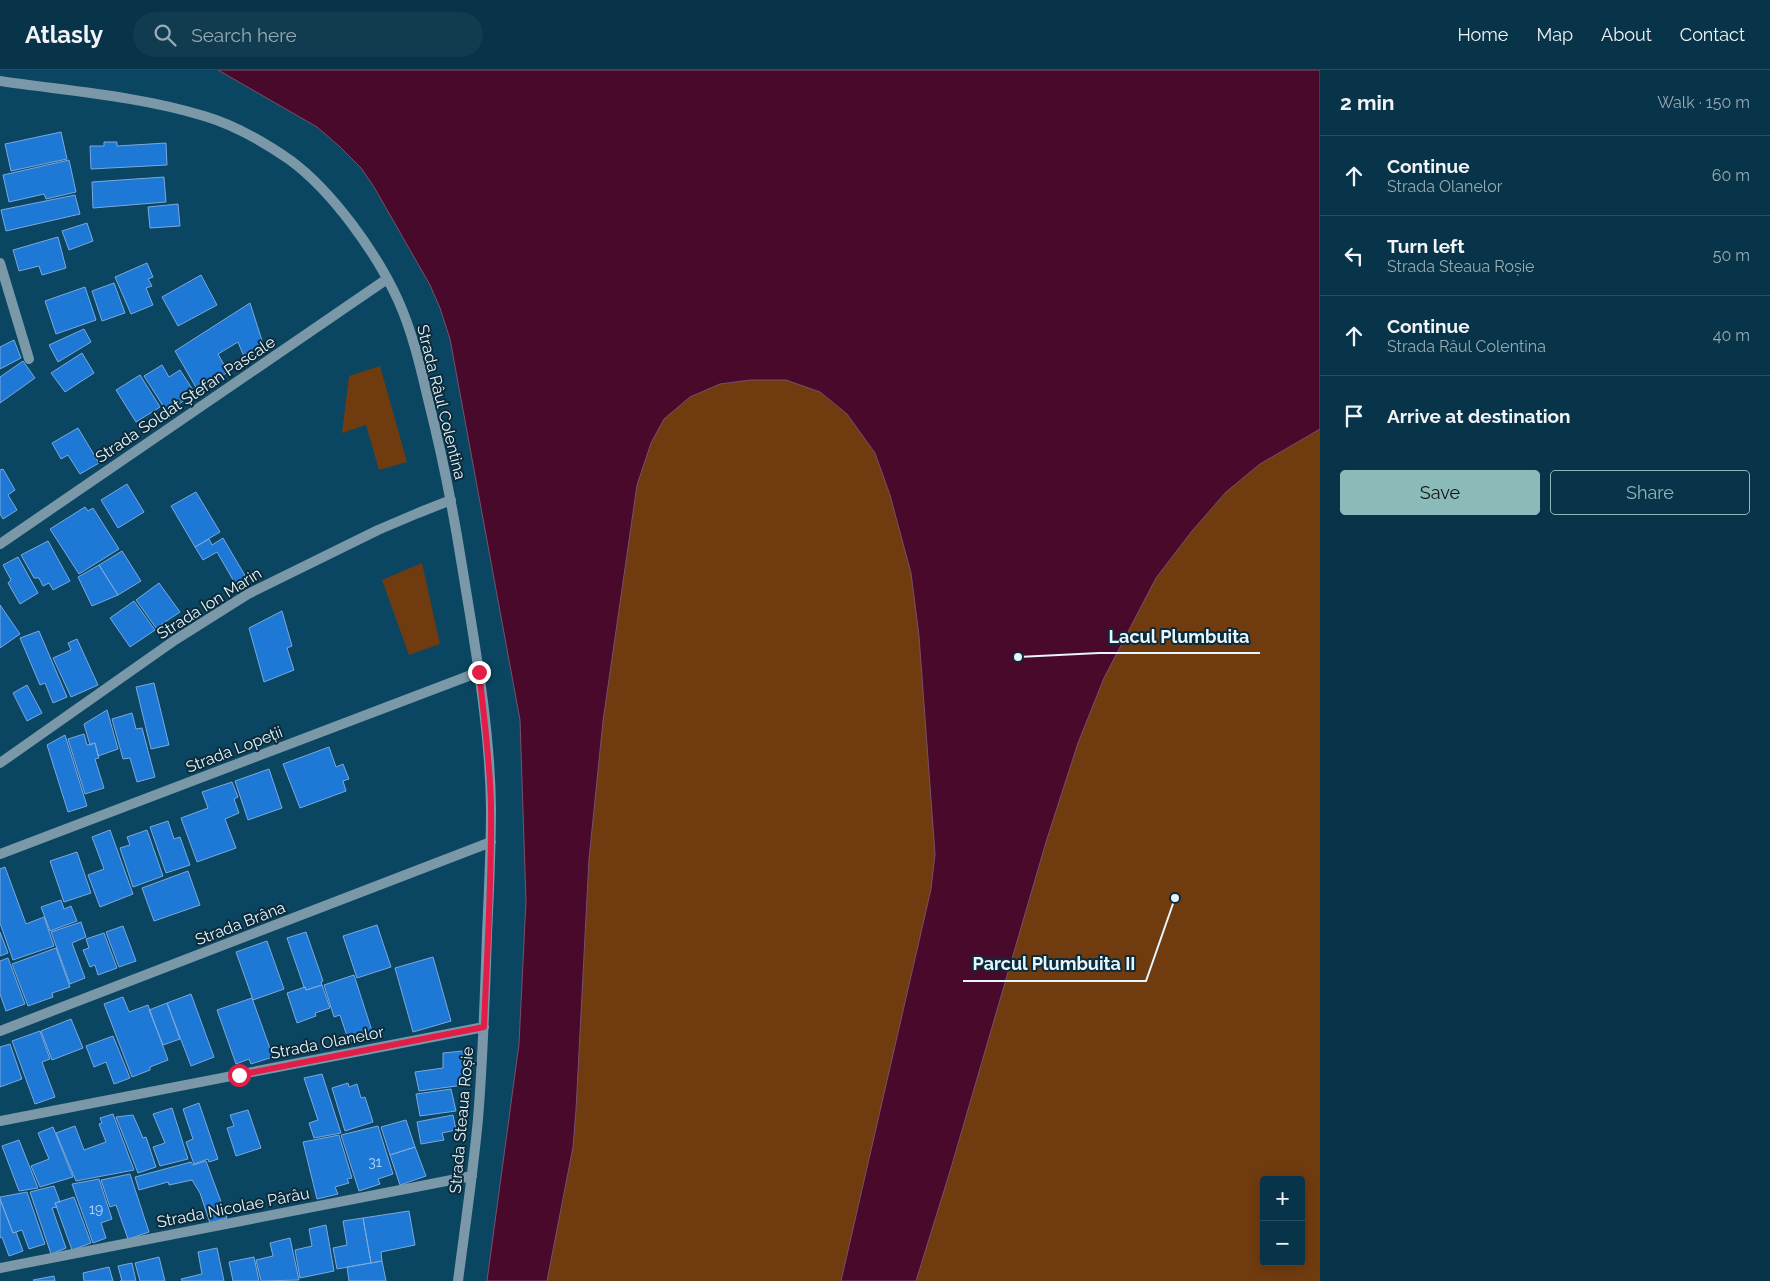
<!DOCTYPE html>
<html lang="en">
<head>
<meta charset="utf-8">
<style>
  body { margin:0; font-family:Raleway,sans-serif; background:#113c50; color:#f1f3f6 }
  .controls { position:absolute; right:15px; bottom:15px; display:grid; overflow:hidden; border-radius:5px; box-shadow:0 2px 12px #0003 }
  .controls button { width:45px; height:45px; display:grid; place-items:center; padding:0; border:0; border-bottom:1px solid #294f61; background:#083449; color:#f1f3f6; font:25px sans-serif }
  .stop { position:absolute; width:15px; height:15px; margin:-11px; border:4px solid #e11d48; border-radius:50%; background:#fff }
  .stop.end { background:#e11d48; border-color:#fff; box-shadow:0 1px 5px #0008 }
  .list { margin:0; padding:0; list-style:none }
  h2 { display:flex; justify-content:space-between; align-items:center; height:65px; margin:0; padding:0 20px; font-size:21px }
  h2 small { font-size:16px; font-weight:400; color:#98aab4 }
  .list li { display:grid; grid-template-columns:32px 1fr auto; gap:15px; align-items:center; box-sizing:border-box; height:80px; padding:0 20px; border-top:1px solid #294f61 }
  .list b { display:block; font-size:19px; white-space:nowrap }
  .list p { margin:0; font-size:16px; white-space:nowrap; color:#98aab4 }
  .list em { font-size:16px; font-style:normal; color:#98aab4 }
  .actions { display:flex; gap:10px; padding:15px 20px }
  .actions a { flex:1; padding:11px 0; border:1px solid #8bbbb9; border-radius:5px; text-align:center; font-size:18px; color:#8bbbb9 }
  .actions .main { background:#8bbbb9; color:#111 }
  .icon { flex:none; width:28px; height:28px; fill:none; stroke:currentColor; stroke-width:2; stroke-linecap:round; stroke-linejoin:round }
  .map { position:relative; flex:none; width:1320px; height:1211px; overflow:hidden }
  header { display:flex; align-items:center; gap:30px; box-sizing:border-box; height:70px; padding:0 25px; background:#083449; border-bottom:1px solid #294f61 }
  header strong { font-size:24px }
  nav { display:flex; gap:28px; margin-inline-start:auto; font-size:18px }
  .search { width:350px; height:45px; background:#113c50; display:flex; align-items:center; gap:12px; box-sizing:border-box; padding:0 18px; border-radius:28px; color:#98aab4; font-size:19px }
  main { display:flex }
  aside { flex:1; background:#083449 }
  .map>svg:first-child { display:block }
  .green { fill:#713b10; fill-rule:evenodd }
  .water { fill:#49092b; stroke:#78506a }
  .building { fill:#1d78d6; stroke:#7ca8dc }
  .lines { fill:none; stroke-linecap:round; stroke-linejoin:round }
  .minor { stroke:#7b98a9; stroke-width:10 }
  .route { stroke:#e11d48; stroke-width:6 }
  .labels { text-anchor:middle; stroke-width:4; stroke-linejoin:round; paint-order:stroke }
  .number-label { font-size:14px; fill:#b4d6f3 }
  .street-label { font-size:16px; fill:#e7f5fd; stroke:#0c2b3a }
  .leader { fill:none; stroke:#e7f5fd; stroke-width:2 }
  .callout-dot { fill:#e7f5fd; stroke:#0c2b3a; stroke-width:2 }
  .callout-label { font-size:18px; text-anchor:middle; font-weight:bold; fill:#e7f5fd; stroke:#0c2b3a; stroke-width:4; stroke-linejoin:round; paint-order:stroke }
</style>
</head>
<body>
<header>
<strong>Atlasly</strong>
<div class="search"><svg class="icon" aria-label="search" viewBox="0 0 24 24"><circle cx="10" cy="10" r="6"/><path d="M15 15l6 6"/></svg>Search here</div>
<nav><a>Home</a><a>Map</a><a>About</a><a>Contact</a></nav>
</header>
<main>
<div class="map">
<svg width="1320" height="1211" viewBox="0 0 1320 1211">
  <rect width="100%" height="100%" fill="#0a4661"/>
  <path class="green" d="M380 296 407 392 379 400 366 355 342 363 349 306Z
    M750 310H786L820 322 847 344 875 383 890 425 911 503 919 566 934 751 935 784 931 819 841 1211H547L573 1077 576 1040 589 789 603 651 637 415 651 373 664 349 690 327 720 314Z
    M1320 359V1211H916L951 1098 1046 772 1078 673 1104 608 1156 508 1192 461 1226 422 1260 394ZM1264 1110H1301V1192H1264Z
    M422 493 440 574 409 585 382 510Z"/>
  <path class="water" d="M218 0H1320V359L1260 394 1226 422 1192 461 1156 508 1104 608 1078 673 1046 772 951 1098 916 1211H841L931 819 935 784 919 566 911 503 890 425 875 383 847 344 820 322 786 310H750L720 314 690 327 664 349 651 373 637 415 603 651 589 789 576 1040 573 1077 547 1211H487L519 974 526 831 520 650 450 269 440 238 430 215 374 117 361 98 339 76 317 57Z"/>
  <path class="building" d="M61 62 67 89 11 101 5 74Z
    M104 72H117V76L166 73 167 95 91 99 90 76H104Z
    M69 90 76 122 46 129 44 124 9 132 3 105Z
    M164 107 166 132 93 138 92 112Z
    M75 125 80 144 6 161 1 140Z
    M178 134 180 156 150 158 148 137Z
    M87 153 93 171 69 180 62 161Z
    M58 167 66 198 42 205 39 196 19 201 13 180Z
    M147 193 153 207 148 209 152 216 146 218 153 235 131 244 115 207Z
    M201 205 217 235 178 256 162 227Z
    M114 213 125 243 102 251 92 221Z
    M85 217 96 250 56 264 45 231Z
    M250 233 265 280 245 289 238 272 218 284 228 302 198 321 175 281Z
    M84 259 91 272 58 292 49 275Z
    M14 270 21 288 0 299V277Z
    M82 283 94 303 65 322 51 303Z
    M23 291 35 308 0 333V307Z
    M162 295 169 307 180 300 195 323 167 342 144 306Z
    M140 305 160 337 136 352 116 320Z
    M78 358 99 393 80 404 68 385 61 389 52 373Z
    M3 399 15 420 8 425 17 440 3 449 0 444V400Z
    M127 414 144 442 118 458 101 430Z
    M196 422 220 462 195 477 171 436Z
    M85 437 88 441 93 438 119 479 79 504 50 459Z
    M223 468 247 509 236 515 217 482 203 490 195 477 209 469 212 475Z
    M48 471 70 511 53 520 49 513 43 516 39 508H34L21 485Z
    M122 481 141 511 118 525 99 495Z
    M18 487 38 523 20 534 8 513 11 510 3 495Z
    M99 495 118 525 92 536 78 507Z
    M159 513 180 542 156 558 136 530Z
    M134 531 155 560 130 577 110 548Z
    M0 535 20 564 0 578Z
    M282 541 292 576 287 578 294 600 264 612 249 558Z
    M39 561 67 627 53 633 45 613 40 615 20 568Z
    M77 569 98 615 71 627 53 588 71 580 68 573Z
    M154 613 169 675 151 679 136 617Z
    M27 615 42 643 27 651 13 623Z
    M107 640 118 679 98 686 95 673 90 675 84 654Z
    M132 643 136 659 142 658 155 707 137 712 130 688 123 689 112 649Z
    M84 664 87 675 95 673 99 688 95 689 104 718 85 724 68 669Z
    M65 665 87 736 68 742 47 675Z
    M329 677 336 697 343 694 349 709 343 711 346 721 300 738 283 694Z
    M269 699 282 738 248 750 235 711Z
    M232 712 238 727 234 729 239 743 225 749 236 778 197 792 181 748 208 738 202 722Z
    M168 751 174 769 180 767 190 795 166 803 150 757Z
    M110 760 133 824 100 837 88 805 104 799 92 767Z
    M147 760 163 806 133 817 120 778 130 775 127 767Z
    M77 782 91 823 64 832 50 791Z
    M5 797 26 854 44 847 54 876 13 890 0 853V799Z
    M188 801 200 835 154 851 142 818Z
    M61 830 64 839 71 836 77 851 50 861 41 837Z
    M81 852 86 867 72 873 85 908 70 914 51 862Z
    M377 855 391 897 357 908 343 866Z
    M123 856 136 891 119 897 106 862Z
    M0 862 8 883 0 886Z
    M306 862 323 911 321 912 322 915 306 920 305 917H304L287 868Z
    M104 863 117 898 98 905 95 895 90 897 83 880 89 878 86 869Z
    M267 871 284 919 253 930 236 882Z
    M56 878 70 917 52 923 53 927 28 936 12 894Z
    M433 887 451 951 413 962 395 898Z
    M8 888 25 934 6 941 0 924V891Z
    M354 905 373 964 349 972 340 945 334 947 324 915Z
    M322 915 330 938 315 943 316 946 297 953 287 923 305 917 306 920Z
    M191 924 214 987 191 996 167 933Z
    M123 927 129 942 148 935 168 990 150 997V1000L132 1007 104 934Z
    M252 928 273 987 251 994 249 989 236 994 217 940Z
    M167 933 180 969 163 975 149 940Z
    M71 949 83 978 52 990 41 961Z
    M40 961 50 989 42 992 55 1027 35 1034 12 971Z
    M113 966 130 1008 114 1014 106 992 94 997 86 976Z
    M10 974 22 1009 0 1017V977Z
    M463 981 464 1015 419 1021 415 1002 443 998V983Z
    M322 1004 341 1063 314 1068 309 1053 318 1050 304 1008Z
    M348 1013 349 1017 357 1014 361 1028 365 1027 373 1052 345 1061 332 1018Z
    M451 1019 456 1041 420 1046 416 1024Z
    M199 1033 218 1089 209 1092 208 1089 194 1094 186 1072 193 1069 183 1039Z
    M172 1038 188 1089 160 1096 153 1077 165 1073 153 1044Z
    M248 1040 261 1078 236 1086 227 1058 234 1056 230 1045Z
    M113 1044 134 1100 76 1111 56 1063 75 1056 84 1080 106 1072 99 1054 102 1053 100 1048Z
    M133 1045 143 1068 146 1067 156 1097 138 1103 116 1047Z
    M453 1045 456 1060 442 1063 444 1070 421 1074 417 1052Z
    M406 1050 415 1077 390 1085 381 1057Z
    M378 1056 393 1104 378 1109 380 1114 359 1121 341 1065Z
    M53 1057 73 1107 40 1117 31 1096 49 1089 38 1063Z
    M339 1065 352 1108 347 1109 349 1113 335 1117 338 1124 317 1129 303 1072Z
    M19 1070 38 1118 19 1121 2 1076Z
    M415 1077 426 1106 400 1115 390 1085Z
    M206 1091 227 1148 210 1153 200 1123 192 1110 169 1115 168 1112 139 1120 135 1107 191 1092 193 1095Z
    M130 1104 149 1162 128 1169 116 1135 110 1137 101 1110Z
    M99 1109 112 1149 101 1153 106 1168 93 1173 72 1114Z
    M54 1116 60 1132 55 1133 57 1137 52 1138 66 1178 51 1184 30 1122Z
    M27 1122 45 1174 29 1179 22 1160 13 1163 0 1129V1127Z
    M74 1127 91 1173 72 1180 55 1133Z
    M0 1129 13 1163 16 1162 23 1181 9 1186 2 1167 0 1168Z
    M409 1141 415 1175 381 1182 382 1191 371 1193 363 1148Z
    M363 1148 371 1193 337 1199 333 1178 347 1175 343 1151Z
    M326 1155 334 1201 300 1208 295 1180 312 1176 309 1159Z
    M290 1168 299 1210 261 1211 256 1190 273 1186 270 1173Z
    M217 1178 224 1211H182L181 1209 202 1204 198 1182Z
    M159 1187 165 1211H140L135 1193Z
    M254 1187 259 1211H233L229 1192Z
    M382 1191 386 1211H349L347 1197Z
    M132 1193 136 1211H120H122L118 1196Z
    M109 1197 113 1211H84L83 1203Z
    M54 1206 55 1211H34L33 1210Z"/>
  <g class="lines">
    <path class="minor" d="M0 11C68 21 139 26 204 46 235 55 264 72 290 90 332 121 376 182 398 230 412 261 420 295 428 329 442 384 453 439 462 496 475 576 490 657 491 738 491 780 489 822 487 864 485 926 483 988 478 1049 473 1103 465 1157 458 1211
      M0 193 29 289
      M0 474 387 209
      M0 693 175 570 248 524 378 460 418 443 451 430
      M0 784 479 602
      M0 961 491 772
      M0 1051 484 957
      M0 1198 472 1106"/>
  </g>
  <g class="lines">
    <path class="route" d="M239 1005 484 957C487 883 492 809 491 735 490 691 484 646 479 602"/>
  </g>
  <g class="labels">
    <g class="number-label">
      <text x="375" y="1097">31</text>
      <text x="96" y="1144">19</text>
    </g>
    <g class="street-label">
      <text transform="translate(185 329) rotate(-34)" y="6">Strada Soldat Ștefan Pascale</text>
      <text transform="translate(442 332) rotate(76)" y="6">Strada Râul Colentina</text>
      <text transform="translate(209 533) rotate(-32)" y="6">Strada Ion Marin</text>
      <text transform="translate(234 679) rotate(-21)" y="6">Strada Lopeții</text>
      <text transform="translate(240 853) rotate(-21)" y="6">Strada Brâna</text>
      <text transform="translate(327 972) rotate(-11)" y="6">Strada Olanelor</text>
      <text transform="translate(461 1050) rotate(-85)" y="6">Strada Steaua Roșie</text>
      <text transform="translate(233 1137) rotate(-11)" y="6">Strada Nicolae Pârâu</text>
    </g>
  </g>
  <path class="leader" d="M1018 587L1099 583H1260M1175 828L1146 911H963"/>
  <g class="callout-dot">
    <circle cx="1018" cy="587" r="5"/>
    <circle cx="1175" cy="828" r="5"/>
  </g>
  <g class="callout-label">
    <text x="1179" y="573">Lacul Plumbuita</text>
    <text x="1054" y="900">Parcul Plumbuita II</text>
  </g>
</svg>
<div class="controls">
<button>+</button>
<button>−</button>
</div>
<div class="stop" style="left:239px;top:1005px"></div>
<div class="stop end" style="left:479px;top:602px"></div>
</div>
<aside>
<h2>2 min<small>Walk · 150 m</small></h2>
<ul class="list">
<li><svg class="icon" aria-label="ahead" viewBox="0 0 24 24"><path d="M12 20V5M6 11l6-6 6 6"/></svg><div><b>Continue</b><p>Strada Olanelor</p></div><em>60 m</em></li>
<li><svg class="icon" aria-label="left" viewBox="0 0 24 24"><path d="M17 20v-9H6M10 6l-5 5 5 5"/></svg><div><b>Turn left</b><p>Strada Steaua Roșie</p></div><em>50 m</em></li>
<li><svg class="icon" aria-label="ahead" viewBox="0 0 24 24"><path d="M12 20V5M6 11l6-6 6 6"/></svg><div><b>Continue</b><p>Strada Râul Colentina</p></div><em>40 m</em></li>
<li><svg class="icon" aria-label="arrive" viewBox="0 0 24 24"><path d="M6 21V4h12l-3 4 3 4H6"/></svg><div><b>Arrive at destination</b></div></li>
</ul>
<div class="actions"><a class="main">Save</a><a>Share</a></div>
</aside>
</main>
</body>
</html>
